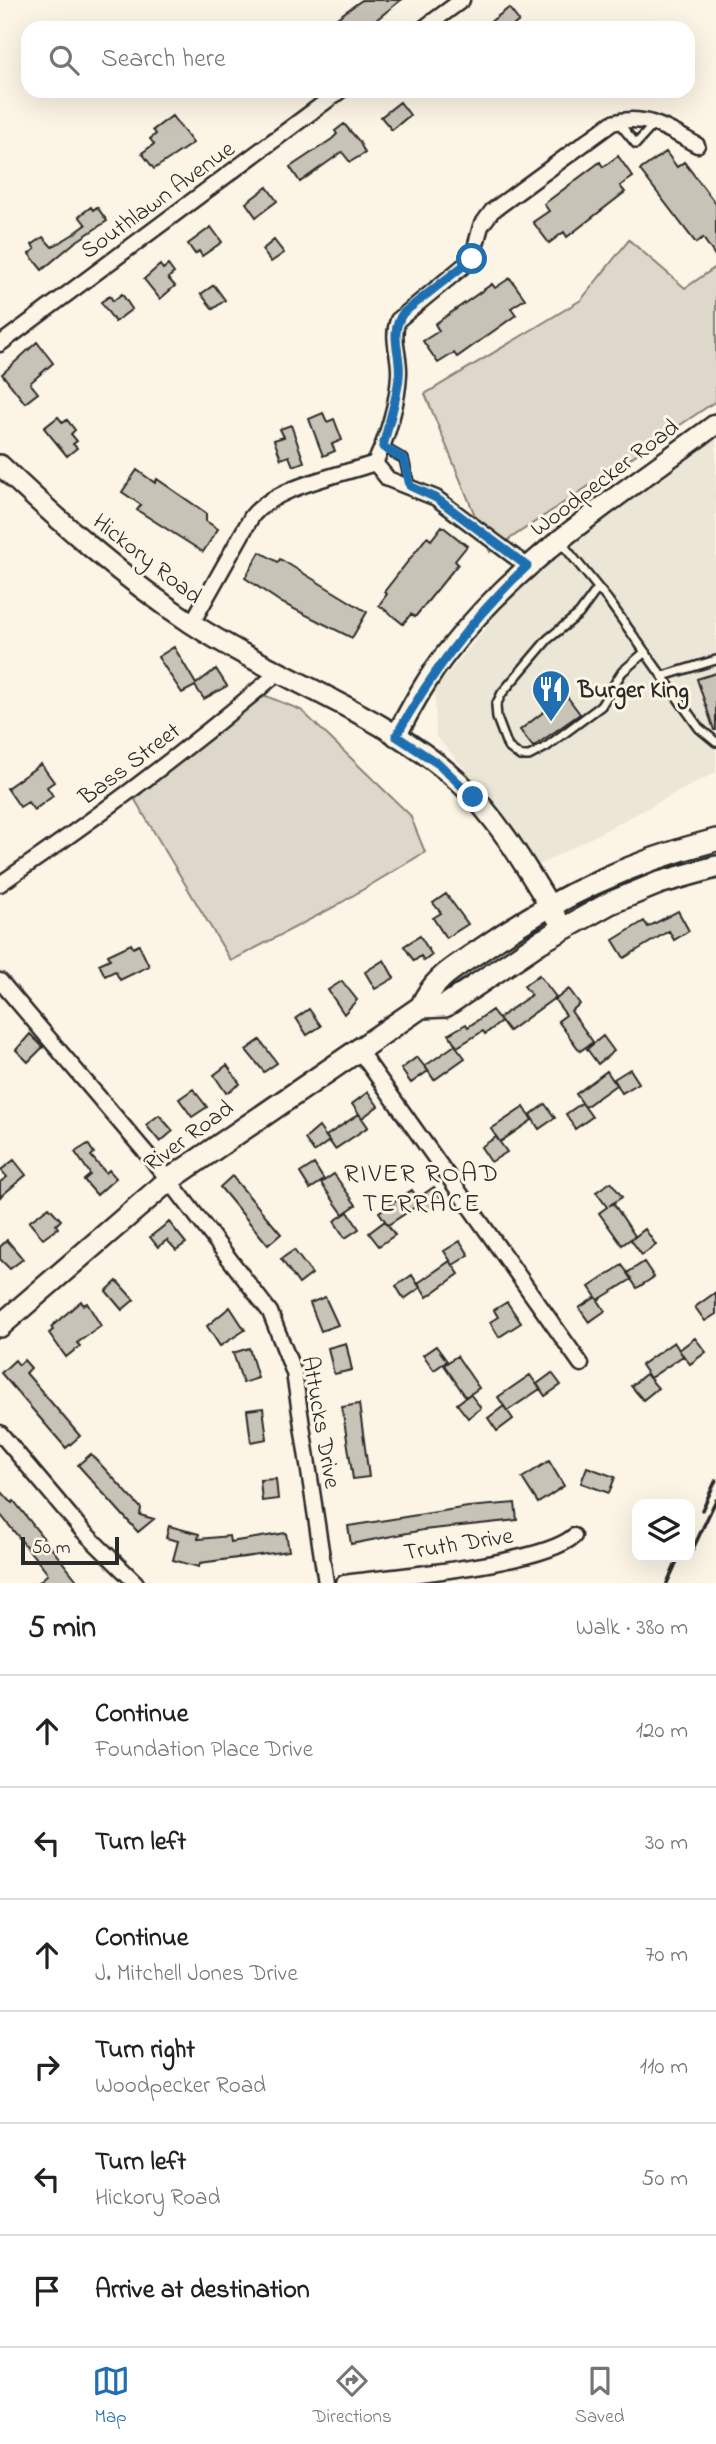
<!DOCTYPE html>
<html lang="en">
<head>
<meta charset="utf-8">
<style>
  body { margin:0; font-family:"Indie Flower",sans-serif; background:#f2f2f2; color:#222 }
  .controls { position:absolute; right:21px; bottom:21px; display:grid; overflow:hidden; border-radius:14px; box-shadow:0 7px 28px #0002 }
  .controls button { width:63px; height:63px; display:grid; place-items:center; padding:0; border:0; border-bottom:2px solid #e0e0e0; background:#fff; color:#222; font:35px sans-serif }
  .scale { position:absolute; left:21px; bottom:18px; width:98px; box-sizing:border-box; padding-left:7px; border:4px solid #2b2b2b; border-top:0; font-size:19px; line-height:24px; white-space:nowrap; color:#2b2b2b; -webkit-text-stroke:5px #fcf5e5; paint-order:stroke }
  .stop { position:absolute; width:21px; height:21px; margin:-16px; border:5px solid #1f6fb2; border-radius:50%; background:#fff }
  .stop.end { background:#1f6fb2; border-color:#fff; box-shadow:0 2px 7px #0008 }
  .list { margin:0; padding:0; list-style:none }
  h2 { display:flex; justify-content:space-between; align-items:center; height:91px; margin:0; padding:0 28px; font-size:30px }
  h2 small { font-size:23px; font-weight:400; color:#767676 }
  .list li { display:grid; grid-template-columns:46px 1fr auto; gap:21px; align-items:center; box-sizing:border-box; height:112px; padding:0 28px; border-top:2px solid #e0e0e0 }
  .list b { display:block; font-size:26px; white-space:nowrap }
  .list p { margin:0; font-size:23px; white-space:nowrap; color:#767676 }
  .list em { font-size:23px; font-style:normal; color:#767676 }
  .icon { flex:none; width:38px; height:38px; fill:none; stroke:currentColor; stroke-width:2; stroke-linecap:round; stroke-linejoin:round }
  .map { position:relative; flex:none; width:716px; height:1583px; overflow:hidden }
  .search { position:absolute; background:#fff; box-shadow:0 7px 28px #0002; left:21px; right:21px; top:21px; height:77px; display:flex; align-items:center; gap:18px; box-sizing:border-box; padding:0 24px; border-radius:21px; color:#767676; font-size:26px }
  .sheet { height:763px; background:#fff }
  nav { display:flex; justify-content:space-around; align-items:center; box-sizing:border-box; height:98px; border-top:2px solid #e0e0e0; background:#fff; font-size:19px; color:#767676 }
  nav a { display:grid; justify-items:center; gap:4px }
  nav .on { color:#1f6fb2 }
  .map>svg:first-child { display:block }
  .built { fill:#ece6d7 }
  .green { fill:#ded8ca; stroke:#84827a; stroke-width:2 }
  .building { fill:#c8c3b7; stroke:#2b2b2b; stroke-width:2 }
  .lines { fill:none; stroke-linecap:round; stroke-linejoin:round }
  .service-casing { stroke:#2b2b2b; stroke-width:12 }
  .minor-casing { stroke:#2b2b2b; stroke-width:19 }
  .secondary-casing { stroke:#2b2b2b; stroke-width:24 }
  .primary-casing { stroke:#2b2b2b; stroke-width:26 }
  .service { stroke:#fcf5e5; stroke-width:7 }
  .minor { stroke:#fcf5e5; stroke-width:14 }
  .secondary { stroke:#fcf5e5; stroke-width:19 }
  .primary { stroke:#fcf5e5; stroke-width:21 }
  .rail { stroke:#2b2b2b; stroke-width:3.5 }
  .route { stroke:#1f6fb2; stroke-width:9 }
  .labels { text-anchor:middle; stroke-width:6; stroke-linejoin:round; paint-order:stroke }
  .street-label { font-size:24px; fill:#2b2b2b; stroke:#fcf5e5 }
  .poi-label { font-size:24px; font-weight:bold; fill:#2b2b2b; stroke:#fcf5e5; text-anchor:start }
  .neighbourhood-label { font-size:26px; letter-spacing:2px; fill:#2b2b2b; stroke:#fcf5e5 }
</style>
</head>
<body>
<div class="map">
<svg width="716" height="1583" viewBox="0 0 716 1583">
  <rect width="100%" height="100%" fill="#fcf5e5"/>
  <filter id="ink" filterUnits="userSpaceOnUse"><feTurbulence type="fractalNoise" baseFrequency=".0143" numOctaves="2"/><feDisplacementMap in="SourceGraphic" scale="14" xChannelSelector="R" yChannelSelector="G"/><feConvolveMatrix kernelMatrix="1 2 1 2 8 2 1 2 1" color-interpolation-filters="sRGB"/></filter>
  <g filter="url(#ink)">
    <path class="built" d="M716 424V772L539 865 512 824 436 736 435 689 559 540Z"/>
    <path class="green" d="M629 240 685 288 716 267V401L490 552 425 394 581 300Z
      M266 696 301 710 410 815 425 852 334 907 231 961 135 800 199 730Z"/>
    <path class="building" d="M362 0H401L366 28H323Z
      M509 8 519 21 510 28H482Z
      M400 102 410 115 392 130 381 117Z
      M172 116 193 143 154 169 142 153 154 144 150 139 156 134 153 130Z
      M344 124 359 141 365 153 350 162 342 152 300 182 290 167 332 139 337 134 335 131Z
      M666 152 677 167 684 162 716 204V257L703 238 696 243 640 170Z
      M618 156 633 177 620 186 625 192 567 237 564 232 549 243 533 222 549 211 544 204 600 162 603 167Z
      M267 187 277 201 256 217 246 203Z
      M91 207 93 210 97 207 107 221 74 243 42 270 29 254 35 249 32 245 43 237 52 247 72 235 86 225 79 216Z
      M211 227 222 242 202 256 199 251 195 254 188 244Z
      M274 240 284 253 271 262 262 250Z
      M160 265 163 269 168 265 174 273 168 278 175 286 160 299 144 279Z
      M510 278 525 299 511 308 516 315 457 357 454 353 438 363 423 341 439 331 435 324 492 284 495 288Z
      M214 285 225 300 213 309 201 294Z
      M122 294 132 309 115 322 101 302 110 296 113 301Z
      M37 342 53 363 30 383 38 393 25 403 2 374Z
      M323 413 327 422 334 419 342 440 332 444 335 451 323 456 309 419Z
      M58 417 63 423 67 420 75 430 71 434 77 441 73 444 77 448 67 456 44 428Z
      M291 425 304 462 293 466 289 456 281 459 274 440 284 437 280 429Z
      M137 470 155 483 157 479 206 513V521L218 529 203 552 137 510 141 505 122 492Z
      M442 526 467 546 455 561 458 564 415 617 411 614 403 624 379 605 387 594 384 592 427 537 431 540Z
      M260 552 278 562 280 559 367 612 352 638 282 603 245 578Z
      M174 647 196 684 216 669 227 686 204 699 195 686 182 693 158 657Z
      M716 673V730H714L697 679Z
      M566 695 580 714 533 747 520 730Z
      M41 764 54 782 47 787 53 796 34 810 28 802 20 807 7 788Z
      M446 894 468 924 446 938 433 918 441 913 433 903Z
      M678 911 689 931 674 940 669 931 624 958 613 940 644 921 648 927Z
      M420 936 432 955 424 961 421 956 414 961 404 946Z
      M131 944 133 948 139 945 149 966 120 980 115 971 105 976 99 964 110 959 108 955Z
      M384 960 394 978 375 989 365 972Z
      M539 975 556 997 509 1031 499 1018 531 995 524 986Z
      M342 981 357 1000 344 1014 328 990Z
      M569 989 580 1004 571 1011 593 1042 580 1051 558 1021 566 1015 555 1000Z
      M309 1009 321 1026 307 1035 296 1018Z
      M492 1010 501 1022 485 1034 483 1031 457 1047 449 1034 466 1024 468 1027Z
      M30 1034 43 1047 28 1062 16 1050Z
      M603 1036 614 1051 598 1064 587 1049Z
      M260 1040 277 1063 264 1072 246 1050Z
      M455 1045 465 1058 434 1080 425 1066Z
      M417 1057 428 1071 411 1083 401 1069Z
      M227 1065 240 1084 226 1093 214 1075Z
      M630 1069 639 1083 622 1093 614 1079Z
      M607 1071 616 1085 585 1107 576 1094Z
      M193 1089 207 1107 192 1117 179 1099Z
      M368 1092 378 1106 362 1118 352 1104Z
      M582 1103 592 1117 575 1129 566 1114Z
      M545 1104 555 1118 539 1129 530 1115Z
      M524 1107 532 1120 500 1142 491 1129Z
      M359 1114 368 1127 335 1149 326 1136Z
      M159 1115 173 1131 160 1142 146 1125Z
      M319 1127 329 1141 314 1152 305 1139Z
      M496 1137 507 1152 491 1162 481 1147Z
      M88 1144 94 1153 91 1156 106 1173 109 1170 116 1178 97 1195 84 1180 90 1175 89 1172 75 1152Z
      M14 1160 26 1175 0 1197V1182L7 1177 1 1170Z
      M314 1164 324 1180 310 1189 300 1173Z
      M334 1174 356 1205 343 1214 321 1183Z
      M232 1176 281 1234 268 1245 220 1187Z
      M611 1182 622 1197 609 1206 613 1203 635 1236 622 1245 599 1213 607 1207 596 1192Z
      M434 1187 443 1201 427 1212 418 1198Z
      M412 1190 421 1203 388 1225 379 1212Z
      M49 1207 61 1220 56 1225 58 1228 43 1239 29 1222Z
      M348 1212 359 1229 345 1238 334 1221Z
      M385 1221 395 1235 379 1246 369 1233Z
      M169 1222 186 1243 176 1250 167 1240 158 1247 150 1237Z
      M645 1229 656 1245 642 1255 631 1240Z
      M7 1240 23 1259 10 1269 0 1259V1247Z
      M460 1241 469 1255 453 1265 444 1251Z
      M294 1250 312 1274 299 1284 281 1259Z
      M450 1261 459 1274 427 1297 418 1283Z
      M644 1262 654 1277 637 1288 627 1273Z
      M622 1265 632 1279 598 1300 589 1287Z
      M412 1275 420 1288 404 1299 396 1286Z
      M117 1281 134 1300 122 1310 106 1291Z
      M716 1292V1314L705 1321 695 1307Z
      M325 1297 338 1325 321 1331 310 1303Z
      M596 1297 605 1311 589 1322 579 1308Z
      M81 1301 83 1305 87 1303 101 1326 77 1343 80 1346 66 1357 49 1333 53 1330 51 1327Z
      M507 1302 521 1323 499 1337 490 1322 498 1317 494 1310Z
      M230 1307 245 1330 220 1346 207 1326Z
      M695 1338 706 1352 690 1364 679 1350Z
      M674 1342 683 1356 650 1378 641 1365Z
      M346 1343 352 1370 334 1374 328 1348Z
      M436 1346 447 1361 434 1370 423 1355Z
      M249 1348 258 1378 243 1383 233 1353Z
      M457 1356 479 1388 466 1397 444 1365Z
      M15 1360 19 1365 24 1360 31 1368 26 1373 80 1436 66 1448 1 1373Z
      M552 1373 561 1385 545 1396 537 1384Z
      M646 1374 658 1388 643 1400 631 1386Z
      M530 1375 540 1389 507 1411 498 1397Z
      M470 1394 481 1408 468 1418 457 1404Z
      M359 1404 369 1477 353 1479 342 1407Z
      M504 1406 513 1419 497 1431 488 1418Z
      M263 1408 267 1439 251 1442 247 1410Z
      M91 1454 141 1508 140 1515 154 1519 138 1532 78 1465Z
      M549 1461 564 1486 538 1503 522 1478Z
      M587 1467 615 1477 609 1493 581 1483Z
      M276 1479 278 1499 262 1501 260 1480Z
      M0 1490 12 1503 14 1501 79 1583H38L48 1574 0 1514Z
      M515 1503 517 1520 423 1530 351 1544 348 1526 468 1507Z
      M169 1526 199 1534 198 1539 229 1536 230 1542 286 1533 289 1551 200 1563 199 1567 173 1560 178 1541 166 1538Z"/>
    <g class="lines">
      <defs>
        <path id="service" d="M618 122 636 144 655 123
          M383 447 404 459 410 486
          M560 541 608 600 699 728 716 742
          M598 588 579 614 548 639 502 693 496 705 497 718 508 747 520 756H529L546 747 601 706 622 672 645 652
          M663 676 716 660"/>
        <path id="minor" d="M424 28 462 0
          M0 344 340 91
          M375 463C387 438 398 402 399 374 400 355 391 339 398 320L472 259 481 226 492 211 612 123C645 113 670 130 697 145
          M192 623 252 516C277 486 338 476 375 463L388 479 436 498 527 566
          M0 884C97 818 191 747 280 671
          M0 981 169 1180 270 1312 294 1373 326 1583
          M358 1049 581 1364
          M0 1433 82 1530 136 1583
          M344 1583C393 1576 541 1565 574 1536"/>
        <path id="secondary" d="M0 465C60 522 123 578 191 623 278 680 381 711 459 782 503 823 532 878 563 928
          M396 736C412 706 428 676 449 650 521 557 622 494 716 424"/>
        <path id="primary" d="M421 1007 445 1006 540 942 610 903 659 883 716 867
          M0 1326 169 1180 421 1007C435 976 456 967 482 949 555 898 629 862 716 840"/>
      </defs>
      <use href="#service" class="service-casing"/>
      <use href="#minor" class="minor-casing"/>
      <use href="#secondary" class="secondary-casing"/>
      <use href="#primary" class="primary-casing"/>
      <use href="#service" class="service"/>
      <use href="#minor" class="minor"/>
      <use href="#secondary" class="secondary"/>
      <use href="#primary" class="primary"/>
      <path class="rail" d="M702 1510 716 1480
        M690 1555 716 1500
        M667 1583 679 1557"/>
    </g>
  </g>
  <g class="lines" filter="url(#ink)">
    <path class="route" d="M472 259 403 313C388 335 402 353 399 377 397 400 388 424 383 447L404 459 410 486 436 498 527 566C473 617 432 671 396 736L440 765 473 797"/>
  </g>
  <defs>
    <symbol id="restaurant-pin" viewBox="-11 -11 22 30"><path d="M0 17L-7.5 6A9.5 9.5 0 1 1 7.5 6Z" fill="#1f6fb2" stroke="#fcf5e5"/><path d="M-5-6h1v4h1v-4h1v4h1v-4h1v5L-1.5 .5V6h-2V.5L-5-1ZM5-6V6H3V1.5H1.5Q1.5-4 5-6Z" fill="#fff"/></symbol>
  </defs>
  <g fill-rule="evenodd">
    <use href="#restaurant-pin" x="529" y="667" width="44" height="60"/>
  </g>
  <g class="labels">
    <g class="street-label">
      <text transform="translate(157 199) rotate(-36)" y="8">Southlawn Avenue</text>
      <text transform="translate(604 477) rotate(-37)" y="8">Woodpecker Road</text>
      <text transform="translate(148 558) rotate(38)" y="8">Hickory Road</text>
      <text transform="translate(129 763) rotate(-37)" y="8">Bass Street</text>
      <text transform="translate(188 1135) rotate(-36)" y="8">River Road</text>
      <text transform="translate(322 1422) rotate(80)" y="8">Attucks Drive</text>
      <text transform="translate(458 1543) rotate(-9)" y="8">Truth Drive</text>
    </g>
    <g class="poi-label">
      <text x="578" y="697">Burger King</text>
    </g>
    <g class="neighbourhood-label">
      <text x="422" y="1181">RIVER ROAD<tspan x="422" dy="30">TERRACE</tspan></text>
    </g>
  </g>
</svg>
<div class="controls">
<button><svg class="icon" aria-label="layers" viewBox="0 0 24 24"><path d="M12 4l9 5-9 5-9-5zM3 14l9 5 9-5"/></svg></button>
</div>
<div class="scale">50 m</div>
<div class="stop" style="left:472px;top:259px"></div>
<div class="stop end" style="left:473px;top:797px"></div>
<div class="search"><svg class="icon" aria-label="search" viewBox="0 0 24 24"><circle cx="10" cy="10" r="6"/><path d="M15 15l6 6"/></svg>Search here</div>
</div>
<section class="sheet">
<h2>5 min<small>Walk · 380 m</small></h2>
<ul class="list">
<li><svg class="icon" aria-label="ahead" viewBox="0 0 24 24"><path d="M12 20V5M6 11l6-6 6 6"/></svg><div><b>Continue</b><p>Foundation Place Drive</p></div><em>120 m</em></li>
<li><svg class="icon" aria-label="left" viewBox="0 0 24 24"><path d="M17 20v-9H6M10 6l-5 5 5 5"/></svg><div><b>Turn left</b></div><em>30 m</em></li>
<li><svg class="icon" aria-label="ahead" viewBox="0 0 24 24"><path d="M12 20V5M6 11l6-6 6 6"/></svg><div><b>Continue</b><p>J. Mitchell Jones Drive</p></div><em>70 m</em></li>
<li><svg class="icon" aria-label="right" viewBox="0 0 24 24"><path d="M7 20v-9h11M14 6l5 5-5 5"/></svg><div><b>Turn right</b><p>Woodpecker Road</p></div><em>110 m</em></li>
<li><svg class="icon" aria-label="left" viewBox="0 0 24 24"><path d="M17 20v-9H6M10 6l-5 5 5 5"/></svg><div><b>Turn left</b><p>Hickory Road</p></div><em>50 m</em></li>
<li><svg class="icon" aria-label="arrive" viewBox="0 0 24 24"><path d="M6 21V4h12l-3 4 3 4H6"/></svg><div><b>Arrive at destination</b></div></li>
</ul>
</section>
<nav>
<a class="on"><svg class="icon" aria-label="map" viewBox="0 0 24 24"><path d="M3 6l6-2 6 2 6-2v14l-6 2-6-2-6 2zM9 4v14M15 6v14"/></svg>Map</a>
<a><svg class="icon" aria-label="directions" viewBox="0 0 24 24"><path d="M12 3l9 9-9 9-9-9zM9 14v-3h6M13 9l2 2-2 2"/></svg>Directions</a>
<a><svg class="icon" aria-label="saved" viewBox="0 0 24 24"><path d="M7 4h10v16l-5-4-5 4z"/></svg>Saved</a>
</nav>
</body>
</html>
